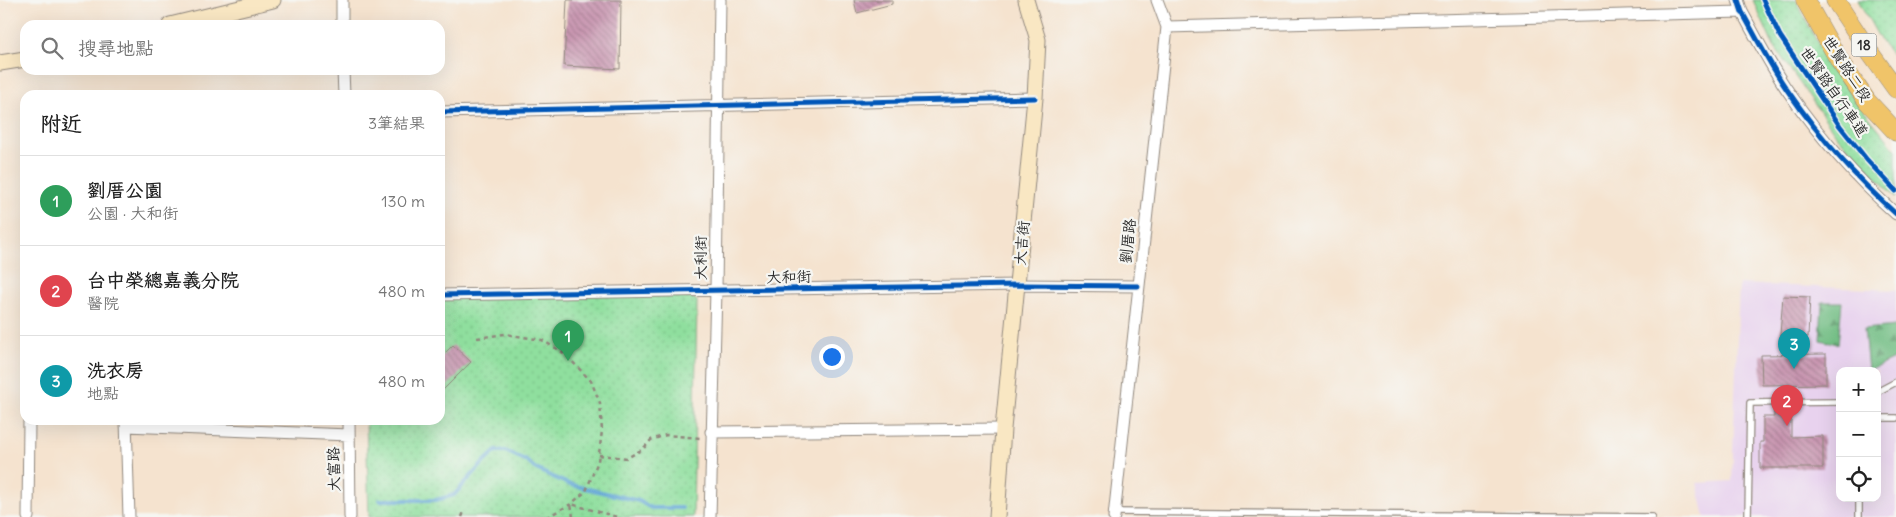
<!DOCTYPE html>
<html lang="zh-TW">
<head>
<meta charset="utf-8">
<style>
  body { margin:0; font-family:Delius,"LXGW WenKai TC",sans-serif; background:#f2f2f2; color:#222 }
  .controls { position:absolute; right:15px; bottom:15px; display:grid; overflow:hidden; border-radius:10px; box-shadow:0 5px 20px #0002 }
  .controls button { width:45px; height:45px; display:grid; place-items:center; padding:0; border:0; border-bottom:1px solid #e0e0e0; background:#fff; color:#222; font:25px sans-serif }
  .you { position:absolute; left:831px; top:356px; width:18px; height:18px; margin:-12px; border:4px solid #fff; border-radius:50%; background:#1a73e8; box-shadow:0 0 0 8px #1a73e833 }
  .badge { display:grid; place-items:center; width:32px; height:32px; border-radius:50%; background:#d93025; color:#fff; font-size:16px; font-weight:700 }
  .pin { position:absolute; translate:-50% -41px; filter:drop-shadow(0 1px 2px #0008) }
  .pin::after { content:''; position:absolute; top:26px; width:18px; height:15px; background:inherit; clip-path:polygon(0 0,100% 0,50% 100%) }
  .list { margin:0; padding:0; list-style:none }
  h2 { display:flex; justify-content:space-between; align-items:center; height:65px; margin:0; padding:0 20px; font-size:21px }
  h2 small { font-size:16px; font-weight:400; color:#767676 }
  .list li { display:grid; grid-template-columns:32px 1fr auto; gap:15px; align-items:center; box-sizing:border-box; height:90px; padding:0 20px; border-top:1px solid #e0e0e0 }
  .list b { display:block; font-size:19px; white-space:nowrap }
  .list p { margin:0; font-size:16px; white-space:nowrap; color:#767676 }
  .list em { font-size:16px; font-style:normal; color:#767676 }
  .icon { flex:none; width:28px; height:28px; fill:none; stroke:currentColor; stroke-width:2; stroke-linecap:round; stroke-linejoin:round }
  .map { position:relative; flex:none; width:1896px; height:517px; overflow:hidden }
  .search { position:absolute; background:#fff; box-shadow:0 5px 20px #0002; left:20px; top:20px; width:425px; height:55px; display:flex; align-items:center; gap:12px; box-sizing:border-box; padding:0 18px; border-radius:15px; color:#767676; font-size:19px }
  .panel { position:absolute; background:#fff; box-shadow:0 5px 20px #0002; left:20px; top:90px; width:425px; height:335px; border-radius:15px }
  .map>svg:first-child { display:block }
  .built { fill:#e8d2ee; fill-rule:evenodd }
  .grass { fill:url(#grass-dots); stroke:#5d8564 }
  .forest { fill:url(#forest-firs); stroke:#4f7458 }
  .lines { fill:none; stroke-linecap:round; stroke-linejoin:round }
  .stream { stroke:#5fa5d5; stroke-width:4 }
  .building { fill:url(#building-back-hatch) }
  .lane-casing { stroke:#90877d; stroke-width:8 }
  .street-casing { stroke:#90877d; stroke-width:13 }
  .secondary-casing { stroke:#90877d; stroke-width:17 }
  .primary-casing { stroke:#90877d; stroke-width:19 }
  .path { stroke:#90877d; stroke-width:2.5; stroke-dasharray:4 4; stroke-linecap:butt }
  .lane { stroke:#fff; stroke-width:5.5 }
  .street { stroke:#fff; stroke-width:11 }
  .secondary { stroke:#f9e7c3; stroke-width:15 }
  .primary { stroke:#f0c469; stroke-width:18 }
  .cycleway-casing { stroke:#f6f6f2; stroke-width:8 }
  .cycleway { stroke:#0057b8; stroke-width:5 }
  .labels { text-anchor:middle; stroke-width:4.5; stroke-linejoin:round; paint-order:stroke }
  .shield { fill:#f6f6f2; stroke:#686867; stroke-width:1 }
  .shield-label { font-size:14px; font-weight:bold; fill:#2b2b2b }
  .street-label { font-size:15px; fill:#2b2b2b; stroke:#f6f6f2 }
</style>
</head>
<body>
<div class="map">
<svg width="1896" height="517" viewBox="0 0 1896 517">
  <defs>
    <pattern id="grass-dots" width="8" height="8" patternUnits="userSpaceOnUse" patternTransform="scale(1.25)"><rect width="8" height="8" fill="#8fdf9e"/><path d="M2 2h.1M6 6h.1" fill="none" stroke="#7cc088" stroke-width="1.8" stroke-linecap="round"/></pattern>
    <pattern id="forest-firs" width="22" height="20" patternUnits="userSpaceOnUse" patternTransform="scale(1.25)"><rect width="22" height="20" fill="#73be85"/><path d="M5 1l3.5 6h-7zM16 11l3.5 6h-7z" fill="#5f9b6d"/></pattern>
    <pattern id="building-back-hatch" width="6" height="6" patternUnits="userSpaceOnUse" patternTransform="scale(1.25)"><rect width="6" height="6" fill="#c996b1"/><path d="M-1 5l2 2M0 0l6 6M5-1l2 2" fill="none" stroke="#a37b90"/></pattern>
  </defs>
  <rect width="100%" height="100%" fill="#f6f6f2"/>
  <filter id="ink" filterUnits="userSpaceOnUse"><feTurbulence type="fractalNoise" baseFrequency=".02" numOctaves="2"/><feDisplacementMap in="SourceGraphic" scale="10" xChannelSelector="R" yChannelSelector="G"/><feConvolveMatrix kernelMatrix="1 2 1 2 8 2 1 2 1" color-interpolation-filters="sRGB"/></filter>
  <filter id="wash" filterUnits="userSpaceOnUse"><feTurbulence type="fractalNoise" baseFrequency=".0096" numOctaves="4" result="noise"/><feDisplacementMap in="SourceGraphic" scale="20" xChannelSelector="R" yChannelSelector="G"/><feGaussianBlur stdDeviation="1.12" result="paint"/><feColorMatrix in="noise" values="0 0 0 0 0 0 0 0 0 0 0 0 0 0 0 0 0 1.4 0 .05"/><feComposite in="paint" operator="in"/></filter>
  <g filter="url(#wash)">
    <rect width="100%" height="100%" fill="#f5e3cf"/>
    <path class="built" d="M1739 284 1896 290V517H1705L1697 483 1732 481ZM1840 371H1877V498H1840Z"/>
    <path class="grass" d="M1753 0H1796L1818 44 1855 100 1896 150V198L1837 136 1773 45Z
      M1858 0H1896V59L1882 43Z
      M687 293 697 301 693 517H369L366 420H440V295Z"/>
    <path class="forest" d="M1822 302H1842L1838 344 1820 340Z
      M1896 326V358L1868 371 1864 329Z"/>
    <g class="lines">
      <path class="stream" d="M380 500H436L454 495 485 461 496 451H505L525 460 536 469 568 484 639 501 651 508H682"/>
    </g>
    <g id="blocks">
      <path class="building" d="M567 0H621L620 69 564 66Z
        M854 0H892V4L857 13Z
        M1783 296 1810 297 1808 337 1780 335Z
        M453 345 471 362 440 393V358Z
        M1826 354V384L1762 385 1761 355Z
        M1774 411H1791V437L1823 436V468H1760V442H1763V417H1774Z"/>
    </g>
  </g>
  <g filter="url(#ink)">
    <use href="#blocks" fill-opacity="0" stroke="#90877d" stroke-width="1"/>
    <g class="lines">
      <defs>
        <path id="lane" d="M1877 392 1896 382
          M1877 418H1896
          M1115 512 1652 517
          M1748 517 1750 403 1840 402
          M1859 517V498"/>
        <path id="street" d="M342 0V25
          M1738 0 1742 12C1757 39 1772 69 1790 94 1821 139 1856 178 1896 214
          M1167 27 1742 12
          M343 70 344 95
          M440 112 1035 98
          M440 295 1018 285 1138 286
          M126 420 129 517
          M349 420 350 517
          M126 426 349 435
          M711 432 1003 429
          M28 517 29 420
          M710 517 716 290 720 0
          M1114 517 1167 27 1157 0"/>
        <path id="secondary" d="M170 25 273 0
          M0 63 25 59
          M997 517 1003 429 1035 98 1038 40 1026 0"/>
        <path id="primary" d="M1805 0 1840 62 1867 101 1896 132
          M1835 0 1868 50 1896 89"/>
      </defs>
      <use href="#lane" class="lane-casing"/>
      <use href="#street" class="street-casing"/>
      <use href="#secondary" class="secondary-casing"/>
      <use href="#primary" class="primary-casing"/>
      <path class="path" d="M477 338 505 334 542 340 565 354 591 381 600 403 602 431 598 461 586 491 571 504 547 517
        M599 455 627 458 643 449 651 440 666 435 700 438
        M462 517 464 512
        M573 517 571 504 617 517"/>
      <use href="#lane" class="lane"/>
      <use href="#street" class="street"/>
      <use href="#secondary" class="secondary"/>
      <use href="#primary" class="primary"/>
      <defs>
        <path id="cycleway" d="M1738 0 1742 12C1757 39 1772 69 1790 94 1821 139 1856 178 1896 214
          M1763 0 1780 36 1840 126 1867 160 1896 191
          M440 112 1035 98
          M440 295 1018 285 1138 286"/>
      </defs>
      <use href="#cycleway" class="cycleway-casing"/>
      <use href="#cycleway" class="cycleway"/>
    </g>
  </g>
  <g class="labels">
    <rect class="shield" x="1851.5" y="33.5" width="25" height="23" rx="4"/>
    <g class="shield-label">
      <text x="1864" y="50">18</text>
    </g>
    <g class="street-label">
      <text transform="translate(1847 69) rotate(57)" y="5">世賢路二段</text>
      <text transform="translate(1834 92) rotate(55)" y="5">世賢路自行車道</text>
      <text transform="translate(1128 241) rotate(-84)" y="5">劉厝路</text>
      <text transform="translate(1022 243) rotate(-85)" y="5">大吉街</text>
      <text transform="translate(701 258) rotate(-90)" y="5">大利街</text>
      <text transform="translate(789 277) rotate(-1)" y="5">大和街</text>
      <text transform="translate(334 469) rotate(-91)" y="5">大富路</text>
    </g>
  </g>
</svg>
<div class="controls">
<button>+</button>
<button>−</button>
<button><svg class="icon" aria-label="locate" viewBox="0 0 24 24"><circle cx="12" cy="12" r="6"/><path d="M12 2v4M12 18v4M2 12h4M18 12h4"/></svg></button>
</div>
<div class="you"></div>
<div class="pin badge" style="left:568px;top:361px;background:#2e9e5b">1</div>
<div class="pin badge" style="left:1787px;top:426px;background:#e0444e">2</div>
<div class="pin badge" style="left:1794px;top:369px;background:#0f9aa8">3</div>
<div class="search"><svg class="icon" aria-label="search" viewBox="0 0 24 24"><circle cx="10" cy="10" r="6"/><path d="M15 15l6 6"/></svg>搜尋地點</div>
<section class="panel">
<h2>附近<small>3筆結果</small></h2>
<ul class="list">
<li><span class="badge" style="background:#2e9e5b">1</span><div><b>劉厝公園</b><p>公園 · 大和街</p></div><em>130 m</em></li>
<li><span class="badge" style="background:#e0444e">2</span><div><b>台中榮總嘉義分院</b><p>醫院</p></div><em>480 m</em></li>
<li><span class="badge" style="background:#0f9aa8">3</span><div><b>洗衣房</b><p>地點</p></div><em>480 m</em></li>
</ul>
</section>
</div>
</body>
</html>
